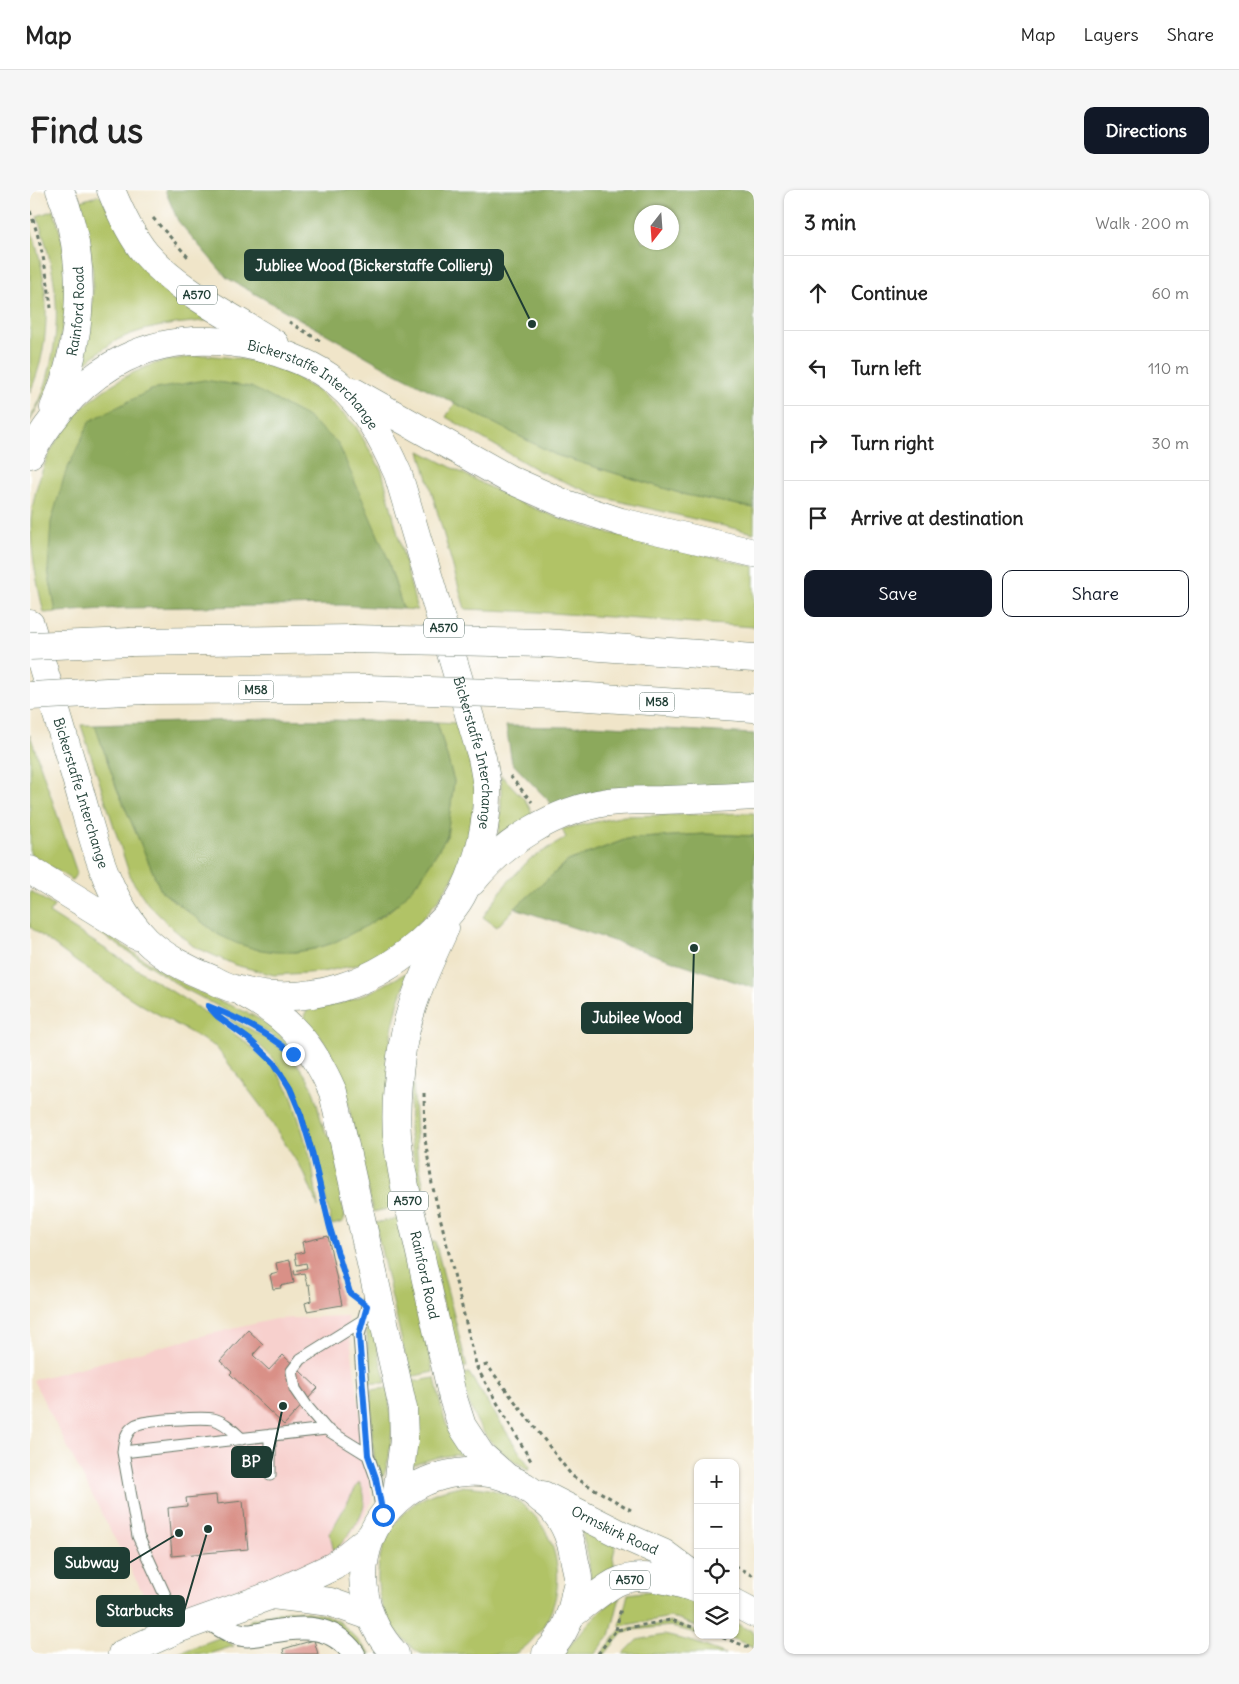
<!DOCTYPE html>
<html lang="en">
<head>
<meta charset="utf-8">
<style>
  body { margin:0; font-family:Delius,sans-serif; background:#f6f6f6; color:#222 }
  .controls { position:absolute; right:15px; bottom:15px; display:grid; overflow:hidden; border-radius:10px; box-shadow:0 1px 4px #0004 }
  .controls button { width:45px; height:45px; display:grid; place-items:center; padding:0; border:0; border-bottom:1px solid #e0e0e0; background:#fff; color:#222; font:25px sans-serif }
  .compass { position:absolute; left:604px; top:15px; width:45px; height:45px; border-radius:50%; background:#fff; box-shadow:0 1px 4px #0004; rotate:197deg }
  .stop { position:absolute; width:15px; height:15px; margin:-11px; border:4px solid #1a73e8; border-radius:50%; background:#fff }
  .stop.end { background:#1a73e8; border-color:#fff; box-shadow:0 1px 5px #0008 }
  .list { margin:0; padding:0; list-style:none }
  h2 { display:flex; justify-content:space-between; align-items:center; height:65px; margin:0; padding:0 20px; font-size:21px }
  h2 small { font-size:16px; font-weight:400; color:#767676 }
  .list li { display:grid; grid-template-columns:32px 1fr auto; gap:15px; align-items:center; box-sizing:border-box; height:75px; padding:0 20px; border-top:1px solid #e0e0e0 }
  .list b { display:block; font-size:19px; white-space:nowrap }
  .list em { font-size:16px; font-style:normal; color:#767676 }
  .actions { display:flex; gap:10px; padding:15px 20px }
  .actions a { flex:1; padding:11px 0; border:1px solid #111827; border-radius:10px; text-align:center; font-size:18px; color:#111827 }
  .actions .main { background:#111827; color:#fff }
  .icon { flex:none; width:28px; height:28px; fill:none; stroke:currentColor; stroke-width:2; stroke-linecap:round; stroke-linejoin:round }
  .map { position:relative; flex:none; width:724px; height:1464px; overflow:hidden; border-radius:10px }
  header { display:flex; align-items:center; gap:30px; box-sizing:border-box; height:70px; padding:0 25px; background:#fff; border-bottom:1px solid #e0e0e0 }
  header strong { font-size:24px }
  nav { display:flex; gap:28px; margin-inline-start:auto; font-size:18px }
  .intro { display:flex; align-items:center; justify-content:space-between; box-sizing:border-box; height:120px; padding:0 30px }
  h1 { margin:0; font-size:35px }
  .button { padding:12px 22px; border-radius:10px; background:#111827; color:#fff; font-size:18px; font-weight:700 }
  main { display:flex; gap:30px; padding:0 30px }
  aside { flex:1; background:#fff; border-radius:10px; box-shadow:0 1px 4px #0004 }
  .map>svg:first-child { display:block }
  .built { fill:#f7d0cd }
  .green { fill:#b1c366; stroke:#68804d }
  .forest { fill:#8ca95b; stroke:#567348; fill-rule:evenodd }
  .building { fill:#d99087 }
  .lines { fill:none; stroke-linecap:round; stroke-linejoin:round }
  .lane-casing { stroke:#687868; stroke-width:13 }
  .street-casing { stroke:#687868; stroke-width:24 }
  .secondary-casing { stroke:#687868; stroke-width:29 }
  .highway-casing { stroke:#687868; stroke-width:29 }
  .path { stroke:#687868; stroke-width:3; stroke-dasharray:4 4; stroke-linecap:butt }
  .lane { stroke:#fff; stroke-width:11 }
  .street { stroke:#fff; stroke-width:22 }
  .secondary { stroke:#fff; stroke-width:28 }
  .highway { stroke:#fff; stroke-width:28 }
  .highway-bridge-casing { stroke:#687868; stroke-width:29; stroke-linecap:butt }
  .highway-bridge { stroke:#fff; stroke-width:28 }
  .route { stroke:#1a73e8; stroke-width:6 }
  .labels { text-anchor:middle; stroke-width:5; stroke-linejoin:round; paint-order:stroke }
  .shield { fill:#fff; stroke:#627771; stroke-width:1 }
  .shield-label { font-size:12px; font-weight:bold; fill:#1f3d34 }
  .street-label { font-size:14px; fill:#1f3d34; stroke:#fff }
  .leader { fill:none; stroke:#1f3d34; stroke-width:2 }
  .callout-dot { fill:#1f3d34; stroke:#fff; stroke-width:2 }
  .callout { fill:#1f3d34; stroke:#1f3d34; stroke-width:2 }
  .callout-label { font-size:15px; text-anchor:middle; font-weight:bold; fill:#fff }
</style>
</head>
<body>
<header>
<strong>Map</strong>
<nav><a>Map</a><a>Layers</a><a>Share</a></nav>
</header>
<div class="intro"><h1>Find us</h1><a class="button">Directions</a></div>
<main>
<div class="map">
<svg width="724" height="1464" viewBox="0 0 724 1464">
  <rect width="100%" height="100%" fill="#fff"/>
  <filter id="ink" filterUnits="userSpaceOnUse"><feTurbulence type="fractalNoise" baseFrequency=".02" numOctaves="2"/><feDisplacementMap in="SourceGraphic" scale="10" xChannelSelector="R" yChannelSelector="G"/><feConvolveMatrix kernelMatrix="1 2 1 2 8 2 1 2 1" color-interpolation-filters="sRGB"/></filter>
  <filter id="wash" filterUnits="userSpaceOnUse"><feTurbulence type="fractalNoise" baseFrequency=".0096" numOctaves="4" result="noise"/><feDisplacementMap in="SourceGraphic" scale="20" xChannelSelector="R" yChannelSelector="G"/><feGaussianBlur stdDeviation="1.12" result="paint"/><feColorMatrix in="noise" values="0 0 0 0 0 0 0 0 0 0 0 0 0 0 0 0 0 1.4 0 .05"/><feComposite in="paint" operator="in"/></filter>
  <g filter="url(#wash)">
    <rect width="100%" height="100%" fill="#f0e5c9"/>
    <path class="built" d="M317 1126 342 1310 335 1326 313 1355 297 1367 125 1427 3 1190 172 1146 245 1129Z"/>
    <path class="green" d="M69 5 184 130C153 133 118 135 89 149 77 155 65 166 54 174 58 147 63 120 63 93 63 65 56 39 48 12Z
      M24 20 34 57 37 113 25 179 17 200 0 231C1 225 5 220 8 214 14 202 17 190 20 177 33 122 25 79 7 26Z
      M0 38C20 89 23 151 0 202Z
      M175 165 204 168 230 172 264 186 291 203 325 235 352 281 387 420 373 419 356 364 18 380 26 422 14 423C7 394 0 359 1 329 8 258 50 204 116 177 134 169 155 168 175 165Z
      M425 213 526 265 656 305 724 318V343L571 307 509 281 416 227Z
      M390 261 486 311 531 329 575 342 724 376V437L507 422 435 419Z
      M407 532 429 533 446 592 443 623 437 652 426 683 409 709 384 739 361 758 331 774 292 782 244 785 205 775 163 756 140 736 118 714 101 689 51 535H65L87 599 131 701 189 745 265 762 284 759 303 753 354 725 369 713 391 688 417 646 424 591Z
      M0 545 47 683 42 690 0 664Z
      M471 585 495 610 504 626 469 648 468 647 471 617Z
      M724 623V646L675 644 597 649 538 671 485 718 467 737 453 727 476 694 500 669 536 648 532 639 594 626Z
      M0 701 24 716 19 723 179 825 218 854 245 879 261 904 282 973 288 1017 275 985 233 919 186 857 105 811 48 773 0 737Z
      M42 721C79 745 115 772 154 794 188 814 225 819 254 848 261 855 266 860 270 869L248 849 230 838 153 798 41 724Z
      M376 783 378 785 368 814 361 844 367 1017 343 1022 312 888 302 866 290 846 274 828C275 813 296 816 307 814 332 808 354 795 376 783Z
      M196 827C230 843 263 860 281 895 287 910 289 925 294 939 296 944 301 948 303 952 308 964 310 988 313 1001L310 1003 315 1026 313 1032 302 1035C290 986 280 924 253 883 239 860 216 844 196 827Z
      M381 891H383L387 964 397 1014 391 1015 379 940Z
      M368 1028 403 1182 380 1187 345 1033Z
      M405 1051 437 1177 428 1178 399 1053Z
      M340 1129 356 1193H340L336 1130Z
      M439 1183 486 1257 500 1277 499 1280C451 1253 446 1234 429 1185Z
      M405 1188C411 1218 415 1238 431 1265 414 1265 398 1269 382 1276L381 1192Z
      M358 1198 362 1238 359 1268 354 1285 350 1287 346 1285 342 1246 341 1200Z
      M329 1292C346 1318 319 1343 304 1363L300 1343Z
      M430 1296C441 1297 452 1297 463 1300 521 1316 545 1386 514 1435 507 1445 496 1459 484 1464 476 1464 449 1464 439 1464 427 1464 403 1464 393 1464 384 1462 374 1449 367 1442 335 1406 345 1342 384 1314 398 1304 413 1300 430 1296Z
      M551 1339 586 1354 583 1367 585 1379 561 1392 558 1366Z
      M620 1401 645 1405 668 1414V1437L641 1427 590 1436 598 1404Z
      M590 1407 580 1446 565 1464H533C551 1442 565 1422 590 1407Z
      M264 1420 296 1425 311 1433 341 1464H331L326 1454 218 1435 220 1430 243 1423Z
      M640 1432 668 1441V1444L640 1436 603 1440 592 1444 575 1464H571L590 1441Z
      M705 1433 724 1442V1457L692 1445H705Z
      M634 1445 664 1452 696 1464H593L607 1450Z
      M191 1447 204 1456 178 1464H146Z"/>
    <path class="forest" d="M135 0H724V318L656 305 526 265 362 181 197 88 148 31ZM642 22V52H612V22Z
      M174 190 221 197 276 226 308 253 356 364 373 419 312 415 92 418 26 422 18 380 21 332 35 284 60 231 121 200Z
      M238 529 407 532 424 591 417 646 391 688 369 713 338 735 303 753 284 759 265 762H245L225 759 206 753 189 745 131 701 87 599 65 535Z
      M562 535 724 544V596L522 617 517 609 482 573 476 536 538 537Z
      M675 644 724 646V798L485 718 538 671 597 649Z"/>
    <g id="blocks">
      <path class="building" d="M298 1046 312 1115 277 1121 275 1113 281 1111 279 1094 277 1095 274 1083 265 1085 264 1081 277 1078 276 1073 267 1075 265 1064 274 1062 272 1052Z
        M260 1070 264 1093 250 1096 251 1098 243 1099 240 1085 248 1083 246 1073Z
        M218 1140 233 1154 223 1165 239 1180 253 1165 288 1198 254 1235 200 1184 202 1182 190 1171Z
        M186 1305 187 1314 213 1311 218 1359 142 1366 138 1318 157 1316 156 1308Z
        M284 1450 288 1464H254L253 1459Z"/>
    </g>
  </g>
  <g filter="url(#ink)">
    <use href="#blocks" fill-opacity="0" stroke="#687868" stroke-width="1"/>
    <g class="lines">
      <defs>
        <path id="lane" d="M332 1131 271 1169 262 1181 265 1199 278 1218 296 1239 338 1265 346 1288 352 1323
          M93 1262 296 1239
          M338 1265 329 1145 337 1116 342 1104
          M240 1285V1245
          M150 1438 108 1346 93 1262C94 1250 96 1241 106 1235 114 1230 173 1227 183 1229 194 1231 204 1242 212 1249"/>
        <path id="street" d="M178 1428C189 1434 201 1444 213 1445 221 1447 232 1443 240 1442 273 1436 302 1434 324 1464"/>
        <path id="secondary" d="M242 1405 300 1412 340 1426
          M92 1464 150 1438 242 1405 304 1376 340 1347"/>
        <g id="highway">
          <path d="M81 0C90 22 101 46 116 64 149 102 203 127 245 154"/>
          <path d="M324 202 479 289 533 313 591 332 724 363"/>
          <path id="s1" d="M24 218C54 150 58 70 30 0"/>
          <path id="s2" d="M0 264C51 175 125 134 228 157 254 163 286 175 307 193 336 217 353 250 368 284L452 568C454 578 456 588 457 598 458 632 449 670 434 701 426 718 413 730 400 743 350 793 275 820 205 799 197 797 189 793 182 789 161 781 133 767 116 750 73 706 62 641 45 585 30 534 15 484 0 434"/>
          <path d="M101 452 322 449"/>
          <path d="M515 453 724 468"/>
          <path d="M115 500 337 499"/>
          <path d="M529 505 724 518"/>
          <path d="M0 680 107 746"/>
          <path d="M442 692C475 651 525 620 578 612 596 610 614 610 632 610 663 609 693 608 724 606"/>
          <path id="s3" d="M415 738C397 777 379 815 372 859 368 887 365 917 367 945 371 988 383 1030 392 1072 402 1117 412 1163 423 1208L432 1236 451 1265 476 1287"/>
          <path d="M215 804C260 828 283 856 303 902L373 1218 374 1250 366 1310"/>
          <path id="s4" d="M513 1305 592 1345 633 1363 668 1389"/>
          <path d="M705 1413 724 1423"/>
          <path d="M541 1425C555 1415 569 1402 585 1393 611 1380 642 1391 668 1399"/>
          <path d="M365 1464C300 1394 340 1288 436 1282 464 1280 491 1290 511 1309 516 1313 522 1317 525 1322 535 1334 542 1352 544 1367 545 1374 548 1382 548 1389 548 1394 546 1399 545 1404 541 1428 534 1446 516 1464"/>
        </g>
      </defs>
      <use href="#lane" class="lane-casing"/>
      <use href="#street" class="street-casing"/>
      <use href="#secondary" class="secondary-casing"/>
      <use href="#highway" class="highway-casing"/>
      <path class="path" d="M0 21C12 56 17 82 21 118
        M123 28 159 68
        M259 132 292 152
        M480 586 502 612
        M178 817C198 837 225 850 244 873 281 919 285 983 300 1038 306 1060 313 1081 320 1103L322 1105
        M394 903 395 949 402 994 447 1178 501 1271
        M446 1178 457 1175 542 1286 601 1320
        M705 1376 724 1386
        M586 1440 591 1418
        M685 1445 724 1459
        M568 1464 586 1440 641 1430 668 1439"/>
      <use href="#lane" class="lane"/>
      <use href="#street" class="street"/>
      <use href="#secondary" class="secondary"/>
      <use href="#highway" class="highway"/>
      <defs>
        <path id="highway-bridge" d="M322 449 515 453
          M0 456 101 452
          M337 499 529 505
          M0 506 115 500"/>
      </defs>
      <use href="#highway-bridge" class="highway-bridge-casing"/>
      <use href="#highway-bridge" class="highway-bridge"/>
    </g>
  </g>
  <g class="lines" filter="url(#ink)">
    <path class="route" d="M263 864C238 843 208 828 178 816L187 826 220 850 244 873 260 898 271 925 282 962 300 1038 320 1103 337 1116 329 1145 338 1265 346 1288 353 1325"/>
  </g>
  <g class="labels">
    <g class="shield">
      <rect x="147" y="95.5" width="40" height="19" rx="4"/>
      <rect x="394" y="428.5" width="40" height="19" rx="4"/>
      <rect x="208.5" y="490.5" width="35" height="19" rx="4"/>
      <rect x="609.5" y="502.5" width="35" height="19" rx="4"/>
      <rect x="358" y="1001.5" width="40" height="19" rx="4"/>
      <rect x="580" y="1380.5" width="40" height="19" rx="4"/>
    </g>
    <g class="shield-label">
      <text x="167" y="109">A570</text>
      <text x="414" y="442">A570</text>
      <text x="226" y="504">M58</text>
      <text x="627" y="516">M58</text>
      <text x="378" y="1015">A570</text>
      <text x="600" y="1394">A570</text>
    </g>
    <g class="street-label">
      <text dy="5" stroke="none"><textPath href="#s1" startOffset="100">Rainford Road</textPath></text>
      <text dy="5" stroke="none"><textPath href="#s2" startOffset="341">Bickerstaffe Interchange</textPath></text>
      <text dy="5" stroke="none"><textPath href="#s2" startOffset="761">Bickerstaffe Interchange</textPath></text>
      <text transform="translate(51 603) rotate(73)" y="5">Bickerstaffe Interchange</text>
      <text dy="5" stroke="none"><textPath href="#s3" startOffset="358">Rainford Road</textPath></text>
      <text dy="5" stroke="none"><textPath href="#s4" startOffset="80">Ormskirk Road</textPath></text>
    </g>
  </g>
  <path class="leader" d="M502 134L473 75M664 758L662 828M253 1216L241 1272M149 1343L99 1373M178 1339L154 1421"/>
  <g class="callout-dot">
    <circle cx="502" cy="134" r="5"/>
    <circle cx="664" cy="758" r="5"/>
    <circle cx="253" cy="1216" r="5"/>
    <circle cx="149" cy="1343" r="5"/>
    <circle cx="178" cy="1339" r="5"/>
  </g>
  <g class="callout">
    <rect x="215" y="60" width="258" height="30" rx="5"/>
    <rect x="552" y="813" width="110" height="30" rx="5"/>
    <rect x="202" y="1257" width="39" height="30" rx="5"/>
    <rect x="25" y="1358" width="74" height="30" rx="5"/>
    <rect x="67" y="1406" width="87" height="30" rx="5"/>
  </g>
  <g class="callout-label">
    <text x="344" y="81">Jubliee Wood (Bickerstaffe Colliery)</text>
    <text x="607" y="833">Jubilee Wood</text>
    <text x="221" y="1277">BP</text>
    <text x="62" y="1378">Subway</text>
    <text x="110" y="1426">Starbucks</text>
  </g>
</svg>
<div class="controls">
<button>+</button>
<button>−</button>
<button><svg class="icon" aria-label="locate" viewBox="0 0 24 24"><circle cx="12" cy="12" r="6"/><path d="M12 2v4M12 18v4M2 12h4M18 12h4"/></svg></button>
<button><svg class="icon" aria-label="layers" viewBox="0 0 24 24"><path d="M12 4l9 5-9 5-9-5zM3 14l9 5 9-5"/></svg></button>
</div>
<svg class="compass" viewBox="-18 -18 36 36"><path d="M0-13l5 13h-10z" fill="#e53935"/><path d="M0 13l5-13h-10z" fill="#767676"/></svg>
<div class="stop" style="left:353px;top:1325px"></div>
<div class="stop end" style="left:263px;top:864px"></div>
</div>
<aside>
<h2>3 min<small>Walk · 200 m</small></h2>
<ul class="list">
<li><svg class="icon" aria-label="ahead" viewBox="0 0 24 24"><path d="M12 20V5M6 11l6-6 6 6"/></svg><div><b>Continue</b></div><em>60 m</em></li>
<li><svg class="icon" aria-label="left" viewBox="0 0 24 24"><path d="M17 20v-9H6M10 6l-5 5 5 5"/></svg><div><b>Turn left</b></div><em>110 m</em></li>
<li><svg class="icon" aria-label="right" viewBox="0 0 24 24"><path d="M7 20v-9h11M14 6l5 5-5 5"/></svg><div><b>Turn right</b></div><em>30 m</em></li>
<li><svg class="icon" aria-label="arrive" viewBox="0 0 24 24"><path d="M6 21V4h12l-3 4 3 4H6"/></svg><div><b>Arrive at destination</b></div></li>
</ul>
<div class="actions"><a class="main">Save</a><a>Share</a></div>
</aside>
</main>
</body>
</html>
